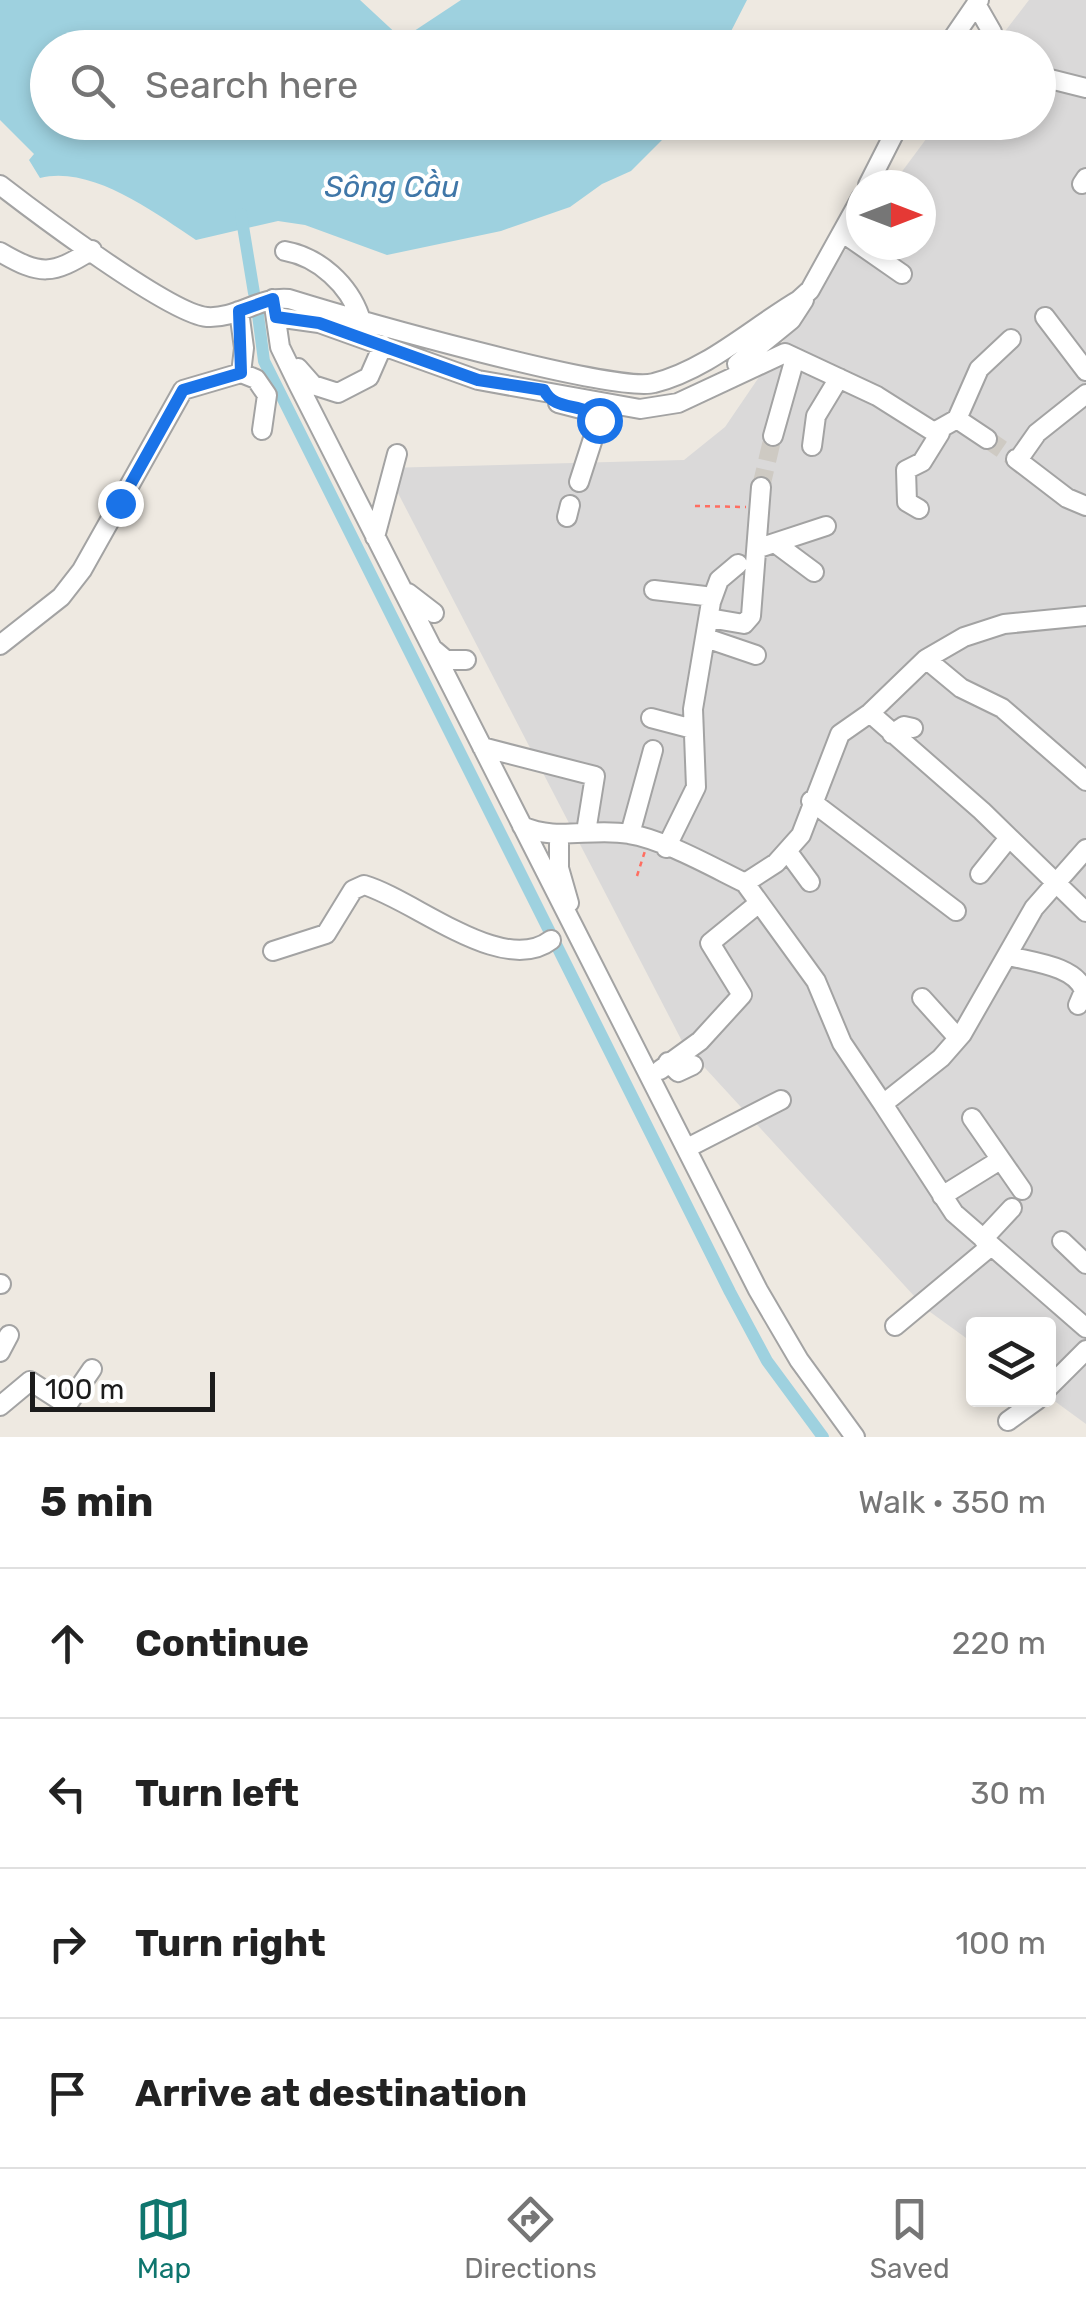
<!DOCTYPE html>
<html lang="en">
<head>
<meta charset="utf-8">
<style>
  body { margin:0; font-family:Rubik,sans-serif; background:#f2f2f2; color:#222 }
  .controls { position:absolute; right:30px; bottom:30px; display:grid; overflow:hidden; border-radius:10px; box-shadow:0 5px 15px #0003 }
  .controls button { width:90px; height:90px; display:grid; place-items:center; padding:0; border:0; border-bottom:2px solid #e0e0e0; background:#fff; color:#222; font:50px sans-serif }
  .compass { position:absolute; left:846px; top:170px; width:90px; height:90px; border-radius:50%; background:#fff; box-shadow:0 5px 15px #0003; rotate:90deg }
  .scale { position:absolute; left:30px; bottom:25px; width:185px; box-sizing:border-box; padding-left:10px; border:5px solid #1c1c1c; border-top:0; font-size:28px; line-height:35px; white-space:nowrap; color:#1c1c1c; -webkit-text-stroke:8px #fff; paint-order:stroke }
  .stop { position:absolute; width:30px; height:30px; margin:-22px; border:8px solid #1a73e8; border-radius:50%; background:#fff }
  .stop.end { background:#1a73e8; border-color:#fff; box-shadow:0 2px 10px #0008 }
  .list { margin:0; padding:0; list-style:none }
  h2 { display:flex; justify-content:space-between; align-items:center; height:130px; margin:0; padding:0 40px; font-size:42px }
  h2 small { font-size:32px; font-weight:400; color:#767676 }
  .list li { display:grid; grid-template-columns:65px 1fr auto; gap:30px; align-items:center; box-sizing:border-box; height:150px; padding:0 40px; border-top:2px solid #e0e0e0 }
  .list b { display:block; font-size:38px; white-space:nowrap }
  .list em { font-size:32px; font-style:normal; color:#767676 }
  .icon { flex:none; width:55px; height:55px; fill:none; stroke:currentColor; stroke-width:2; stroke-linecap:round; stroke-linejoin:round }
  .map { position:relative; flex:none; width:1086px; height:1437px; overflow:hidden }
  .search { position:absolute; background:#fff; box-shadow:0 5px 15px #0003; left:30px; right:30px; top:30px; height:110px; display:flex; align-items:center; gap:25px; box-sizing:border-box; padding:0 35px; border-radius:55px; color:#767676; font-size:38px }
  .sheet { height:730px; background:#fff }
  nav { display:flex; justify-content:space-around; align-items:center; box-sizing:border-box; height:140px; border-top:2px solid #e0e0e0; background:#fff; font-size:28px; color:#767676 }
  nav a { display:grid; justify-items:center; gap:5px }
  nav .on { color:#0f766e }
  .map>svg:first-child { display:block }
  .residential { fill:#dad9d9 }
  .water { fill:#9ed1df }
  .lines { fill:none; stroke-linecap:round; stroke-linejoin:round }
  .canal { stroke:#9ed1df; stroke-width:12 }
  .minor-tunnel { stroke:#cecac3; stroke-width:18; stroke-dasharray:18 9; stroke-linecap:butt }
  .minor-casing { stroke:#a3a3a3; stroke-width:22 }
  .path { stroke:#ff6e61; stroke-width:2.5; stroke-dasharray:5 5; stroke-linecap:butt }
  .minor { stroke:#fff; stroke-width:18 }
  .route { stroke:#1a73e8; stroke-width:12 }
  .labels { text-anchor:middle; stroke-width:8; stroke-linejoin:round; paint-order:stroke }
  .water-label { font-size:30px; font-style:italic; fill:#4077a8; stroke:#fff }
</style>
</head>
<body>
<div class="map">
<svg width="1086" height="1437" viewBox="0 0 1086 1437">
  <rect width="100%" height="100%" fill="#eee9e1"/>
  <path class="residential" d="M1029 0H1086V1424L1049 1397 1048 1324H974L973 1343 926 1309 684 1045 385 468 684 460 725 427 861 227V245H921V185H892L938 123 1038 122V48L993 47Z"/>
  <path class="water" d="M0 0H360L402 39 461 0H747L723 47 48 48V122L679 123 631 171 602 184 570 207 501 231 387 255 305 225 278 221 196 240C155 213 92 165 40 178L29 160 34 154 0 120Z"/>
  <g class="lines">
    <path class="canal" d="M241 214 254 293
      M258 315 264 361 730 1292 767 1361 823 1437"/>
    <path class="minor-tunnel" d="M987 439 1016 459
      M761 487 773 436"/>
    <defs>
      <path id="minor" d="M976 4 992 32
        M946 48 979 0
        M975 48H987
        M1038 76 1086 88
        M1082 184 1086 178
        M0 185C35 212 170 314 207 317 237 319 260 296 289 299 344 316 614 394 654 383 707 370 753 327 799 300L810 290 861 198
        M868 185 900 122
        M843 233 902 274
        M285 251C319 257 349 285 360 317
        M0 252C41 276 52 275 92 250
        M273 299 280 347 298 384 758 1290 799 1360 855 1437
        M276 317 319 323 478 380 640 409 678 403 785 353 877 396 934 432 957 419 987 439
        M1045 317 1086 371
        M737 364 791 320 804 300
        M298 368 313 385 338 393 369 377 383 345
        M241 373 256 379 267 395 262 430
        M558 403 593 412 599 420 579 482
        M957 419 979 369 1011 339
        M773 436 795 358
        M812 446 816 416 839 378
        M1016 459 1067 498 1086 506
        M1018 460 1037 433 1086 394
        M919 509 907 502 906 470 922 462 940 433
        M567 517 570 505
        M375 537 397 454
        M775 543 814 572
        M759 548 826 526
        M654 590 705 596 711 602 693 709 696 787 666 848
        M408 593 434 613
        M711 602 719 580 738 564
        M709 618 744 624 751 616 761 487
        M706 638 756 655
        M0 645 61 597 82 570 183 390 241 373 244 348 239 311
        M433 649 446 660H466
        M926 659 964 637 1004 624 1086 616
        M870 713 982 811 1086 912
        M651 718 693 729
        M892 734 904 726 913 728
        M482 747 595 776 586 832
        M811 801 956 911
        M522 826C556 842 592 827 629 834 663 839 714 868 745 883L776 863 801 835 840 734 870 713 926 659 961 688 1002 708 1086 781
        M630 834 653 750
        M559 835V868L569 903
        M1086 849 1034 908 962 1034 941 1058 883 1104 954 1213 1086 1328
        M788 852 810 882
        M980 874 1008 839
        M745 883 816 981 842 1043 883 1104
        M273 951 326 934 353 890 364 885C415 900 503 977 551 940
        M1009 956C1032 962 1076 966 1084 991L1078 1005
        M922 998 958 1038
        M668 1062 678 1072 693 1065
        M660 1070 700 1041 742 995 710 943 759 903
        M972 1118 1022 1190
        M695 1144 781 1100
        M942 1196 1000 1160
        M983 1239 1012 1208
        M1062 1241 1086 1264
        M0 1284H1
        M895 1326 991 1246
        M0 1352 9 1335
        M1048 1388 1086 1350
        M0 1406 30 1381 61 1401H70L92 1369
        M1008 1421 1037 1400"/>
    </defs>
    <use href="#minor" class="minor-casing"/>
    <path class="path" d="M695 506 746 507
      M637 876 645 851"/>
    <use href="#minor" class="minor"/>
  </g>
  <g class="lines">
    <path class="route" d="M120 503 183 390 241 373 239 311 273 299 276 317 319 323 478 380 544 390C555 413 585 401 599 420"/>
  </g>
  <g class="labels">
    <g class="water-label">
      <text x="392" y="197">Sông Cầu</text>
    </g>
  </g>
</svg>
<div class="controls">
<button><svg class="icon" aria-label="layers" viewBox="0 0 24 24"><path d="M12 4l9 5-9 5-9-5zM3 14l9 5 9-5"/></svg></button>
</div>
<svg class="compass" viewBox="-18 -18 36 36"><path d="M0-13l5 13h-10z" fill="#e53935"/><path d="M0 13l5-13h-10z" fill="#767676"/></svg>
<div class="scale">100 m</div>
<div class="stop" style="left:599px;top:420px"></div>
<div class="stop end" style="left:120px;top:503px"></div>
<div class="search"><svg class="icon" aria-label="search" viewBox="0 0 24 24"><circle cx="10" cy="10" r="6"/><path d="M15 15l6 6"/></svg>Search here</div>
</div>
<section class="sheet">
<h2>5 min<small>Walk · 350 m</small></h2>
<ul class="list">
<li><svg class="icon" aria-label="ahead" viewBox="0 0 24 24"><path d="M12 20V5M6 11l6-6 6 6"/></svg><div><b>Continue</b></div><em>220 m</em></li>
<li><svg class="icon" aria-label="left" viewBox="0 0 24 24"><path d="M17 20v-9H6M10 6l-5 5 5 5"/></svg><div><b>Turn left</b></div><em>30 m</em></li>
<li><svg class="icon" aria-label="right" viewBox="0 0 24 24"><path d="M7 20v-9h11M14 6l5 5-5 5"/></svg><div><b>Turn right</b></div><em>100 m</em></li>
<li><svg class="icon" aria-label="arrive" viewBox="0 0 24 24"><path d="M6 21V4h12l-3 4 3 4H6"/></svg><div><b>Arrive at destination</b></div></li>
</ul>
</section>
<nav>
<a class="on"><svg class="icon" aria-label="map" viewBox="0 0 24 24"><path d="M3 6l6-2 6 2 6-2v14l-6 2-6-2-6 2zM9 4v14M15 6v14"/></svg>Map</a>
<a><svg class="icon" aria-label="directions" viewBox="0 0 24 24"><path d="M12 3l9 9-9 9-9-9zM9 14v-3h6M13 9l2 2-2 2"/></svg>Directions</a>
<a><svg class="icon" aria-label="saved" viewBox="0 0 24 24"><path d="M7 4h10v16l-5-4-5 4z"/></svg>Saved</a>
</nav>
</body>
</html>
